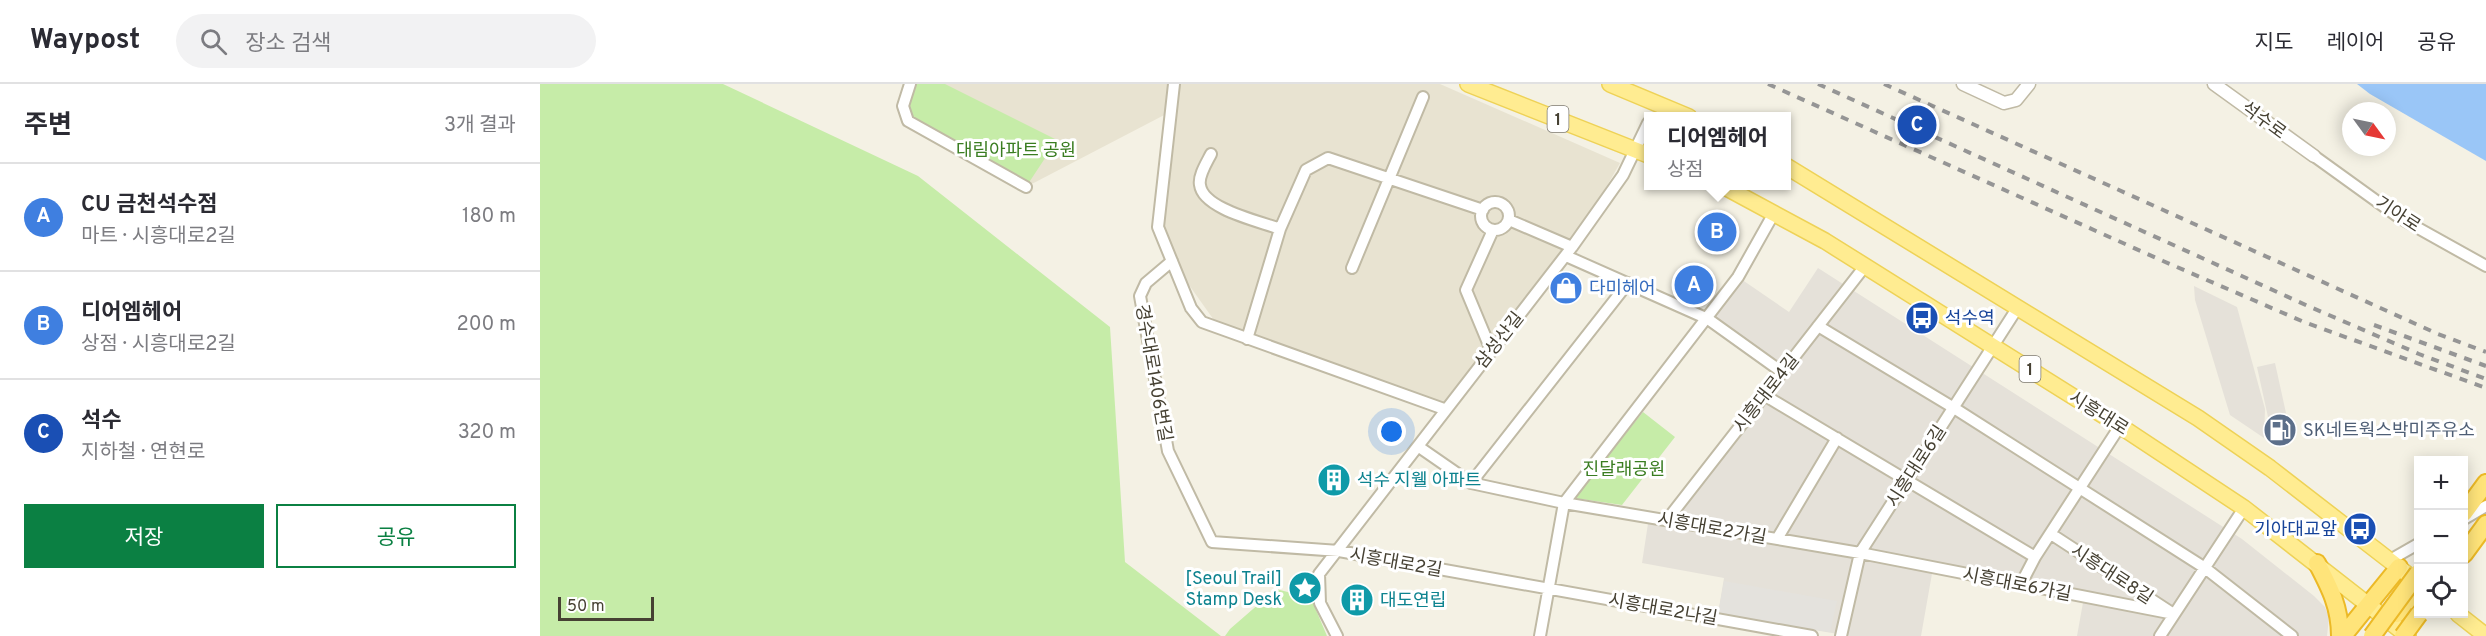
<!DOCTYPE html>
<html lang="ko">
<head>
<meta charset="utf-8">
<style>
  body { margin:0; font-family:Overpass,"Noto Sans KR",sans-serif; background:#f2f2f3; color:#2b2b33 }
  .controls { position:absolute; right:18px; bottom:18px; display:grid; overflow:hidden; border-radius:0px; box-shadow:0 3px 15px #0003 }
  .controls button { width:54px; height:54px; display:grid; place-items:center; padding:0; border:0; border-bottom:2px solid #e1e1e2; background:#fff; color:#2b2b33; font:30px sans-serif }
  .compass { position:absolute; left:1802px; top:18px; width:54px; height:54px; border-radius:50%; background:#fff; box-shadow:0 3px 15px #0003; rotate:123deg }
  .scale { position:absolute; left:18px; bottom:15px; width:96px; box-sizing:border-box; padding-left:6px; border:3px solid #464133; border-top:0; font-size:16px; line-height:21px; white-space:nowrap; color:#464133; -webkit-text-stroke:4px #fff; paint-order:stroke }
  .you { position:absolute; left:852px; top:348px; width:21px; height:21px; margin:-15px; border:4px solid #fff; border-radius:50%; background:#1a73e8; box-shadow:0 0 0 9px #1a73e833 }
  .badge { display:grid; place-items:center; width:39px; height:39px; border-radius:50%; background:#0b8043; color:#fff; font-size:20px; font-weight:700 }
  .pin { position:absolute; translate:-50% -50%; border:3px solid #fff; box-shadow:0 2px 6px #0006 }
  .popup { position:absolute; left:1104px; top:28px; width:147px; height:78px; box-sizing:border-box; display:grid; place-content:center; border-radius:0px; background:#fff; filter:drop-shadow(0 2px 4px #0005); font-size:20px; white-space:nowrap; color:#7c7c81 }
  .popup b { font-size:22px; color:#2b2b33 }
  .popup::after { content:''; position:absolute; left:50%; top:100%; margin-left:-12px; border:12px solid transparent; border-top-color:#fff }
  .list { margin:0; padding:0; list-style:none }
  h2 { display:flex; justify-content:space-between; align-items:center; height:78px; margin:0; padding:0 24px; font-size:26px }
  h2 small { font-size:20px; font-weight:400; color:#7c7c81 }
  .list li { display:grid; grid-template-columns:39px 1fr auto; gap:18px; align-items:center; box-sizing:border-box; height:108px; padding:0 24px; border-top:2px solid #e1e1e2 }
  .list b { display:block; font-size:22px; white-space:nowrap }
  .list p { margin:0; font-size:20px; white-space:nowrap; color:#7c7c81 }
  .list em { font-size:20px; font-style:normal; color:#7c7c81 }
  .actions { display:flex; gap:12px; padding:18px 24px }
  .actions a { flex:1; padding:14px 0; border:2px solid #0b8043; border-radius:0px; text-align:center; font-size:21px; color:#0b8043 }
  .actions .main { background:#0b8043; color:#fff }
  .icon { flex:none; width:33px; height:33px; fill:none; stroke:currentColor; stroke-width:2; stroke-linecap:round; stroke-linejoin:round }
  .map { position:relative; flex:none; width:1946px; height:552px; overflow:hidden }
  header { display:flex; align-items:center; gap:36px; box-sizing:border-box; height:84px; padding:0 30px; background:#fff; border-bottom:2px solid #e1e1e2 }
  header strong { font-size:28px }
  nav { display:flex; gap:33px; margin-inline-start:auto; font-size:21px }
  .search { width:420px; height:54px; background:#f2f2f3; display:flex; align-items:center; gap:15px; box-sizing:border-box; padding:0 21px; border-radius:33px; color:#7c7c81; font-size:22px }
  main { display:flex }
  aside { flex:1; background:#fff }
  .map>svg:first-child { display:block }
  .residential { fill:#e8e3d1 }
  .industrial { fill:#e5e1d9 }
  .green { fill:#c6eca8 }
  .parking { fill:#e4e2dd }
  .water { fill:#9ac6f7 }
  .lines { fill:none; stroke-linecap:round; stroke-linejoin:round }
  .minor-casing { stroke:#c0baa5; stroke-width:14 }
  .tertiary-casing { stroke:#c0baa5; stroke-width:15 }
  .primary-casing { stroke:#eed257; stroke-width:18 }
  .trunk-casing { stroke:#ecb926; stroke-width:20 }
  .minor { stroke:#fff; stroke-width:10 }
  .tertiary { stroke:#fff; stroke-width:12 }
  .primary { stroke:#ffec91; stroke-width:15 }
  .trunk { stroke:#ffe47a; stroke-width:16 }
  .rail { stroke:#959595; stroke-width:4; stroke-dasharray:8 8; stroke-linecap:butt }
  .trunk-bridge-casing { stroke:#ecb926; stroke-width:20; stroke-linecap:butt }
  .trunk-bridge { stroke:#ffe47a; stroke-width:16 }
  .labels { text-anchor:middle; stroke-width:6; stroke-linejoin:round; paint-order:stroke }
  .shield { fill:#fff; stroke:#7e7a70; stroke-width:1.5 }
  .shield-label { font-size:16px; font-weight:bold; fill:#464133 }
  .street-label { font-size:18px; fill:#464133; stroke:#fff }
  .park-label { font-size:18px; fill:#3a7d21; stroke:#fff }
  .shop-label { font-size:18px; fill:#366cbe; stroke:#fff; text-anchor:start }
  .transit-label { font-size:18px; fill:#164399; stroke:#fff; text-anchor:start }
  .service-label { font-size:18px; fill:#4e5e75; stroke:#fff; text-anchor:start }
  .culture-label { font-size:18px; fill:#0d838f; stroke:#fff; text-anchor:start }
</style>
</head>
<body>
<header>
<strong>Waypost</strong>
<div class="search"><svg class="icon" aria-label="search" viewBox="0 0 24 24"><circle cx="10" cy="10" r="6"/><path d="M15 15l6 6"/></svg>장소 검색</div>
<nav><a>지도</a><a>레이어</a><a>공유</a></nav>
</header>
<main>
<aside>
<h2>주변<small>3개 결과</small></h2>
<ul class="list">
<li><span class="badge" style="background:#3f7fe0">A</span><div><b>CU 금천석수점</b><p>마트 · 시흥대로2길</p></div><em>180 m</em></li>
<li><span class="badge" style="background:#3f7fe0">B</span><div><b>디어엠헤어</b><p>상점 · 시흥대로2길</p></div><em>200 m</em></li>
<li><span class="badge" style="background:#1a4fb4">C</span><div><b>석수</b><p>지하철 · 연현로</p></div><em>320 m</em></li>
</ul>
<div class="actions"><a class="main">저장</a><a>공유</a></div>
</aside>
<div class="map">
<svg width="1946" height="552" viewBox="0 0 1946 552">
  <rect width="100%" height="100%" fill="#f4f1e4"/>
  <path class="residential" d="M370 0H900L1080 79 1032 163 904 325 681 246 632 177 618 143 630 28 486 103Z"/>
  <path class="industrial" d="M1278 184 1702 455 1774 512 1785 523 1789 534 1787 552H1537L1544 513 1393 484 1381 552H1310L1178 530 1184 494 1102 479 1109 433 1127 436 1242 288 1168 235 1198 193 1249 228Z
    M1654 202 1697 223 1725 325 1724 354 1690 331 1655 216Z
    M1735 279 1746 329 1728 333 1717 283Z"/>
  <path class="green" d="M0 0H183L378 92 570 243 585 478 681 552H0Z
    M370 0H405L517 56 486 103 368 37Z
    M1103 328 1135 353 1082 421 1034 414Z
    M736 505 771 514 787 552H685L690 545Z"/>
  <path class="parking" d="M1184 497 1297 517 1290 548 1178 530Z"/>
  <path class="water" d="M1817 0H1946V77L1830 10Z"/>
  <g class="lines">
    <defs>
      <path id="minor" d="M370 0 363 22 368 37 486 103
        M634 0 618 143 651 224 662 238 904 325
        M671 70C667 78 658 92 660 101 663 125 719 137 740 145
        M1774 72 1860 134 1946 182
        M941 132a14 14 0 1 1 28 0a14 14 0 1 1-28 0Z
        M969 136 1032 163
        M1026 172 1168 235 1242 288
        M632 177 606 199 600 212 628 367 672 458 799 467 1272 552
        M812 184 883 13
        M1278 242 1414 324 1665 484 1752 552
        M707 255 740 145 766 86 788 74 943 126
        M951 266 926 206 953 146
        M1224 311 1495 473
        M879 363 931 399 1024 419 1320 469 1634 530
        M931 399 1088 199
        M1924 435 1946 422
        M1127 436 1325 182
        M1511 450 1629 527
        M1237 455 1297 354
        M1850 476 1878 460
        M1481 500 1495 473 1580 342
        M797 552 780 519 779 490 1032 163 1083 91 1108 39
        M1000 552 1024 419 1198 193 1234 129
        M1301 552 1320 469 1478 223
        M1620 552 1704 424"/>
      <path id="tertiary" d="M1423 0 1464 19 1476 16 1489 0
        M1674 0 1774 72"/>
      <path id="primary" d="M928 0 1108 71
        M1070 0 1149 33
        M1246 82 1658 334 1730 384 1867 490
        M1183 102 1285 157 1580 342 1704 424 1868 552
        M1918 530 1946 552"/>
      <path id="trunk" d="M1924 429 1946 399
        M1924 470 1946 440
        M1777 479C1790 504 1800 523 1800 552
        M1857 530 1878 503
        M1803 552 1859 483"/>
    </defs>
    <use href="#minor" class="minor-casing"/>
    <use href="#tertiary" class="tertiary-casing"/>
    <use href="#primary" class="primary-casing"/>
    <use href="#trunk" class="trunk-casing"/>
    <use href="#minor" class="minor"/>
    <use href="#tertiary" class="tertiary"/>
    <use href="#primary" class="primary"/>
    <use href="#trunk" class="trunk"/>
    <path class="rail" d="M1228 0 1623 177 1764 238 1946 304
      M1278 0 1768 222 1879 270 1946 295
      M1344 0 1898 250 1946 268
      M1834 241 1946 282"/>
    <defs>
      <path id="trunk-bridge" d="M1832 552 1878 489
        M1863 552 1879 530"/>
    </defs>
    <use href="#trunk-bridge" class="trunk-bridge-casing"/>
    <use href="#trunk-bridge" class="trunk-bridge"/>
  </g>
  <defs>
    <symbol id="shop-disc" viewBox="-11 -11 22 22"><circle r="9.5" fill="#3f7fe0" stroke="#fff"/><path d="M-5-2.5h2.3a2.7 3.5 0 0 1 5.4 0H5L5.5 6h-11ZM-1.5-2.5h3a1.5 2.3 0 0 0-3 0Z" fill="#fff"/></symbol>
    <symbol id="bus-disc" viewBox="-11 -11 22 22"><circle r="9.5" fill="#1a4fb4" stroke="#fff"/><path d="M-5-6H5V4H4V6H2V4H-2V6H-4V4H-5ZM-3.5-4V0h7V-4ZM-3.5 1.2v1.5H-2V1.2ZM2 1.2v1.5H3.5V1.2Z" fill="#fff"/></symbol>
    <symbol id="fuel-disc" viewBox="-11 -11 22 22"><circle r="9.5" fill="#5c6f8a" stroke="#fff"/><path d="M-5.5-6h7V0h2V4h1.3V-2.5L3-4.5l.8-.8L6-3V5H2.5V1h-1V6h-7ZM-4.2-4.7v3.2H.2V-4.7Z" fill="#fff"/></symbol>
    <symbol id="building-disc" viewBox="-11 -11 22 22"><circle r="9.5" fill="#0f9aa8" stroke="#fff"/><path d="M-4-6H4V6H1V3H-1V6H-4ZM-2.5-4.3h1.7v1.8h-1.7ZM.8-4.3h1.7v1.8H.8ZM-2.5-1h1.7V.8h-1.7ZM.8-1h1.7V.8H.8Z" fill="#fff"/></symbol>
    <symbol id="sight-disc" viewBox="-11 -11 22 22"><circle r="9.5" fill="#0f9aa8" stroke="#fff"/><path d="M0-6L1.8-2.2L6-1.7L2.9 1.2L3.7 5.4L0 3.3L-3.7 5.4L-2.9 1.2L-6-1.7L-1.8-2.2Z" fill="#fff"/></symbol>
  </defs>
  <g fill-rule="evenodd">
    <use href="#shop-disc" x="1007" y="185" width="38" height="38"/>
    <use href="#bus-disc" x="1363" y="215" width="38" height="38"/>
    <use href="#fuel-disc" x="1721" y="327" width="38" height="38"/>
    <use href="#building-disc" x="775" y="377" width="38" height="38"/>
    <use href="#bus-disc" x="1801" y="426" width="38" height="38"/>
    <use href="#sight-disc" x="746" y="485" width="38" height="38"/>
    <use href="#building-disc" x="798" y="497" width="38" height="38"/>
  </g>
  <g class="labels">
    <g class="shield">
      <rect x="1007.5" y="22" width="21" height="26" rx="4.5"/>
      <rect x="1479.5" y="272" width="21" height="26" rx="4.5"/>
    </g>
    <g class="shield-label">
      <text x="1018" y="41">1</text>
      <text x="1490" y="291">1</text>
    </g>
    <g class="street-label">
      <text transform="translate(1724 36) rotate(36)" y="6">석수로</text>
      <text transform="translate(1858 130) rotate(33)" y="6">기아로</text>
      <text transform="translate(959 256) rotate(-52)" y="6">삼성산길</text>
      <text transform="translate(614 289) rotate(80)" y="6">경수대로1406번길</text>
      <text transform="translate(1226 309) rotate(-52)" y="6">시흥대로4길</text>
      <text transform="translate(1559 329) rotate(32)" y="6">시흥대로</text>
      <text transform="translate(1376 382) rotate(-57)" y="6">시흥대로6길</text>
      <text transform="translate(1172 444) rotate(10)" y="6">시흥대로2가길</text>
      <text transform="translate(856 478) rotate(10)" y="6">시흥대로2길</text>
      <text transform="translate(1572 490) rotate(33)" y="6">시흥대로8길</text>
      <text transform="translate(1477 500) rotate(11)" y="6">시흥대로6가길</text>
      <text transform="translate(1123 525) rotate(10)" y="6">시흥대로2나길</text>
    </g>
    <g class="park-label">
      <text x="476" y="72">대림아파트 공원</text>
      <text x="1084" y="391">진달래공원</text>
    </g>
    <g class="shop-label">
      <text x="1049" y="210">다미헤어</text>
    </g>
    <g class="transit-label">
      <text x="1405" y="240">석수역</text>
      <text x="1797" y="451" text-anchor="end">기아대교앞</text>
    </g>
    <g class="service-label">
      <text x="1763" y="352">SK네트웍스박미주유소</text>
    </g>
    <g class="culture-label">
      <text x="817" y="402">석수 지웰 아파트</text>
      <text x="742" y="500" text-anchor="end">[Seoul Trail]<tspan x="742" dy="21">Stamp Desk</tspan></text>
      <text x="840" y="522">대도연립</text>
    </g>
  </g>
</svg>
<div class="controls">
<button>+</button>
<button>−</button>
<button><svg class="icon" aria-label="locate" viewBox="0 0 24 24"><circle cx="12" cy="12" r="6"/><path d="M12 2v4M12 18v4M2 12h4M18 12h4"/></svg></button>
</div>
<svg class="compass" viewBox="-18 -18 36 36"><path d="M0-13l5 13h-10z" fill="#e53935"/><path d="M0 13l5-13h-10z" fill="#7c7c81"/></svg>
<div class="scale">50 m</div>
<div class="you"></div>
<div class="pin badge" style="left:1154px;top:201px;background:#3f7fe0">A</div>
<div class="pin badge" style="left:1177px;top:148px;background:#3f7fe0">B</div>
<div class="popup"><b>디어엠헤어</b>상점</div>
<div class="pin badge" style="left:1377px;top:41px;background:#1a4fb4">C</div>
</div>
</main>
</body>
</html>
